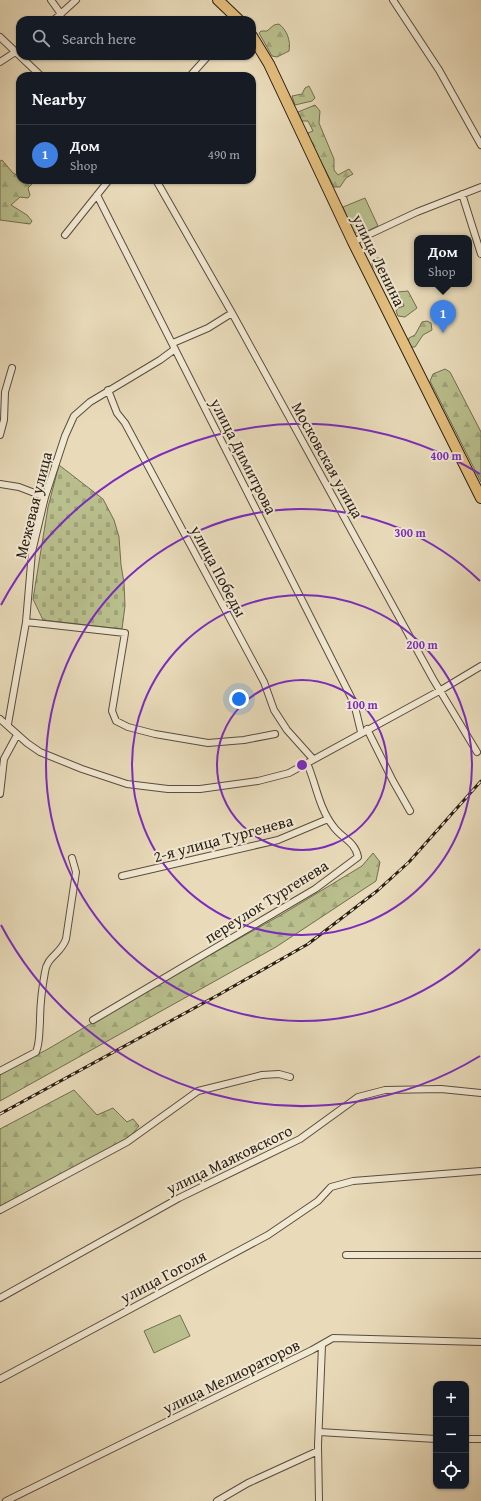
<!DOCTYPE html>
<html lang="en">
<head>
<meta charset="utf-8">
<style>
  body { margin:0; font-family:"Gentium Book Plus",serif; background:#242831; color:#f1f3f6 }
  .controls { position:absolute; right:12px; bottom:12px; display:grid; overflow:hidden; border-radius:8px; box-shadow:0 1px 3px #0004 }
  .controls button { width:36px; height:36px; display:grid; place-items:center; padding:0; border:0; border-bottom:1px solid #363941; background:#171b24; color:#f1f3f6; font:20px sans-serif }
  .you { position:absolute; left:239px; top:699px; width:14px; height:14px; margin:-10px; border:3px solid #fff; border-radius:50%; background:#1a73e8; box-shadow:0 0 0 6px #1a73e833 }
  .badge { display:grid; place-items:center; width:26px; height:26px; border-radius:50%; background:#c59692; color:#fff; font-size:13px; font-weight:700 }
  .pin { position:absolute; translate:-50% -33px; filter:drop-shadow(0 1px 2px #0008) }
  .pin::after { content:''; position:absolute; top:21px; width:14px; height:12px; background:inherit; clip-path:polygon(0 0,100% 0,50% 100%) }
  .popup { position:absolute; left:414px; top:235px; width:58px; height:52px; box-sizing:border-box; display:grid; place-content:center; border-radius:8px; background:#171b24; filter:drop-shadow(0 1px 3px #0005); font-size:13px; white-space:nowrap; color:#9ea1a6 }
  .popup b { font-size:15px; color:#f1f3f6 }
  .popup::after { content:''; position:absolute; left:50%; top:100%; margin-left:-8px; border:8px solid transparent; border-top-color:#171b24 }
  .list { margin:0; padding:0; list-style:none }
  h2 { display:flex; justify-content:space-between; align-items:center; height:52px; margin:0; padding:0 16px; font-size:17px }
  h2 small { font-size:13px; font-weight:400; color:#9ea1a6 }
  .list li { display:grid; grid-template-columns:26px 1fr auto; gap:12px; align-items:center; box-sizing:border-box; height:60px; padding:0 16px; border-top:1px solid #363941 }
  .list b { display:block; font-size:15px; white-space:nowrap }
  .list p { margin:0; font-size:13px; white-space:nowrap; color:#9ea1a6 }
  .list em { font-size:13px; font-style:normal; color:#9ea1a6 }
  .icon { flex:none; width:22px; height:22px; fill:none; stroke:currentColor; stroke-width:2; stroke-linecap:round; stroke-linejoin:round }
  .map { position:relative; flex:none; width:481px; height:1501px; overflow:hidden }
  .search { position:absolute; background:#171b24; box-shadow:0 1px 3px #0004; left:16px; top:16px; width:240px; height:44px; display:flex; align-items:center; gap:10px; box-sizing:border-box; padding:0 14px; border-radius:12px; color:#9ea1a6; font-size:15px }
  .panel { position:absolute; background:#171b24; box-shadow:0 1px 3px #0004; left:16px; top:72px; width:240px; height:112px; border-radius:12px }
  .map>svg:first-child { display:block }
  .green { fill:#b9bf8d; stroke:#716e50 }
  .forest { fill:url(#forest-firs); stroke:#716e50 }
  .cemetery { fill:url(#cemetery-stones); stroke:#716e50 }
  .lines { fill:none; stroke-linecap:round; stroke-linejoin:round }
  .street-casing { stroke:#594d3e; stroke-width:8 }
  .primary-casing { stroke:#291e14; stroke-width:12 }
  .street { stroke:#f1e8d2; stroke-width:6 }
  .primary { stroke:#e4be7d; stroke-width:10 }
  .rail-casing { stroke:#291e14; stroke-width:3 }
  .rail { stroke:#f1e8d2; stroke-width:1.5; stroke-dasharray:4.5; stroke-linecap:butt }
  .ring { fill:none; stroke:#7b2cbf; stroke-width:2 }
  .labels { text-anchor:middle; stroke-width:4; stroke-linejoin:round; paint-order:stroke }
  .street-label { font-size:16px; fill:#291e14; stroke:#f1e8d2 }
  .centre { fill:#7b2cbf; stroke:#f1e8d2; stroke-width:2 }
  .ring-label { font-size:12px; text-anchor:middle; font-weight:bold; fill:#7b2cbf; stroke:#f1e8d2; stroke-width:4; stroke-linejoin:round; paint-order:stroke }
</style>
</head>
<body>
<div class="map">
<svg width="481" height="1501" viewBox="0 0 481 1501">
  <defs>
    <pattern id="forest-firs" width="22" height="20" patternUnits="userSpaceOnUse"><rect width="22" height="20" fill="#b9bf8d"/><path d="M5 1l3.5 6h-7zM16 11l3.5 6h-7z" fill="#9fa479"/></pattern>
    <pattern id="cemetery-stones" width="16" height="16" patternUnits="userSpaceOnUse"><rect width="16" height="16" fill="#b9bf8d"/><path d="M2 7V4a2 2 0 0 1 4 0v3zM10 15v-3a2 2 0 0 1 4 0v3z" fill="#9fa479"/></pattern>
  </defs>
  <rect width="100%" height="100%" fill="#e9dbba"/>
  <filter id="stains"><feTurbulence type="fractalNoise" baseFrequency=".005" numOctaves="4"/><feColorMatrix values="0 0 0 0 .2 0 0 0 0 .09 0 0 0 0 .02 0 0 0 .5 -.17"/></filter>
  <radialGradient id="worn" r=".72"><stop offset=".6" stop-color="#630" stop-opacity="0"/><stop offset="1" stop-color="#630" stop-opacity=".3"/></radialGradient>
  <path class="green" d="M365 198 378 226 365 232 355 233 352 229 343 207Z
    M180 1315 190 1336 154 1353 144 1331Z"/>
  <path class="forest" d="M279 24C287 30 291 41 289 51L277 57 272 56 259 33 261 31H267L274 25Z
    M309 86 315 98 312 101 295 105 292 96 302 94 305 88Z
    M315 105 320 111 319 123 334 159V170L338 175 349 169 353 174 346 178 340 187H334L309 138 308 133 313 131 308 121H302L298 112Z
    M2 160 13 173 20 177V180H36L28 188 30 195 28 198 20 197 11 205 27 215 32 221 30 224 0 220V161Z
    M372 264a6 6 0 1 1 12 0a6 6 0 1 1-12 0Z
    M408 291 417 308 405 317 398 316 396 311 398 308 404 306 398 292Z
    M427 321 431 323 432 330 423 335 415 347H410L408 343 409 338 415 335 422 322Z
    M445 369 450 372 481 432V482L430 381 433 374Z
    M373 853 380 862 376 881 276 947 0 1101V1074L48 1049 151 988 281 915 362 866Z
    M74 1090 97 1115 113 1108 127 1122 133 1119 139 1126 128 1139 0 1208V1129Z"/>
  <path class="cemetery" d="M59 465 103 499 114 520 119 537 121 565 124 583 125 606 122 629 43 620 33 599 48 507Z"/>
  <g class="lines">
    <defs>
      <path id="street" d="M51 0 61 14
        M393 0 439 70 481 145
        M54 20 76 0
        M0 37 41 76
        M0 62 20 49
        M190 76 208 56
        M156 180 232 313 433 679 477 752
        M462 194 481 254
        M97 195 354 703 361 732
        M65 235 109 180
        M353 242 417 212 481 187
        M173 343 208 328 232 313
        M108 390 117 413 125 423 264 682 274 710 287 730 313 759
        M0 435 4 420 5 392 12 368
        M0 484 19 487 45 497
        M26 622 125 633 112 711 116 721 128 727 155 734 208 743 244 740 275 734
        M0 719 27 743 40 752 82 769 127 784 168 789H200L258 781 289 773 441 690 481 666
        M8 724 26 622 32 552 45 497 65 436 74 416 90 402 160 360 175 349
        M367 729 393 781 410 811
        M0 794 4 759 17 735
        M122 876 278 840 328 819
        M93 1020 315 889 358 857C355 841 341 838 333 826 319 808 316 784 307 763
        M0 1071 36 1052C40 1042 39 1033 40 1022 40 1005 42 988 45 972 47 956 61 954 66 939L76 872 72 858
        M0 1210 127 1142 198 1091 262 1075 279 1074 290 1077
        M346 1255H481
        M0 1298 179 1198 300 1139 358 1097 385 1090 441 1089 481 1093
        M0 1379 268 1235 318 1201 331 1187 353 1181 481 1171
        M319 1432 436 1439
        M466 1439H481
        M6 1501 312 1350 333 1338 481 1342
        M217 1501 248 1483 318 1451
        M319 1501 318 1445 322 1345"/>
      <path id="primary" d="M218 0 239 20
        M252 36 269 64 353 242 481 498"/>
    </defs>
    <use href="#street" class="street-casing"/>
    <use href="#primary" class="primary-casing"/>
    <use href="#street" class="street"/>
    <use href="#primary" class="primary"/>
    <defs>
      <path id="rail" d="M0 1114 220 994 308 944 377 891 409 862 481 781"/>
    </defs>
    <use href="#rail" class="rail-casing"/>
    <use href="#rail" class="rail"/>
  </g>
  <g class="ring">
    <circle cx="302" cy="765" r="85"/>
    <circle cx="302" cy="765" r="170"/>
    <path d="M480 949A256 256 0 1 1 480 581"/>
    <path d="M480 1056A341 341 0 0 1 1 925M1 605A341 341 0 0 1 480 474"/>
  </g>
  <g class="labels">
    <g class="street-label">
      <text transform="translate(379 260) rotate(64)" y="6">улица Ленина</text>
      <text transform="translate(244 456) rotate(63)" y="6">улица Димитрова</text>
      <text transform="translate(328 460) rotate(61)" y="6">Московская улица</text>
      <text transform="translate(33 505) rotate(-76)" y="6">Межевая улица</text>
      <text transform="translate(219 571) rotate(62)" y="6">улица Победы</text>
      <text transform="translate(223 838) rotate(-15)" y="6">2-я улица Тургенева</text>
      <text transform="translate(266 901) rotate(-32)" y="6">переулок Тургенева</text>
      <text transform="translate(229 1159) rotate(-26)" y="6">улица Маяковского</text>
      <text transform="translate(163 1276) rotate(-28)" y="6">улица Гоголя</text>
      <text transform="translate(231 1376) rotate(-26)" y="6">улица Мелиораторов</text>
    </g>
  </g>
  <circle cx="302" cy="765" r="6" class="centre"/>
  <g class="ring-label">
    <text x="446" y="460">400 m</text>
    <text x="410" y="537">300 m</text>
    <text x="422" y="649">200 m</text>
    <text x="362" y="709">100 m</text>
  </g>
  <rect width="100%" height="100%" filter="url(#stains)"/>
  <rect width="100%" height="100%" fill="url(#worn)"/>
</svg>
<div class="controls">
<button>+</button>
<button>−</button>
<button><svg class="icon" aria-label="locate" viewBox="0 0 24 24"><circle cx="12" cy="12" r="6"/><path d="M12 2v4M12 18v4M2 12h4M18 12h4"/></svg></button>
</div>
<div class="you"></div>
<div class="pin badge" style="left:443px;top:333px;background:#3f7fe0">1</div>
<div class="popup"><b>Дом</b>Shop</div>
<div class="search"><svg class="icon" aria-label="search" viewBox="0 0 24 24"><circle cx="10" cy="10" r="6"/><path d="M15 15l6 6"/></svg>Search here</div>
<section class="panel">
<h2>Nearby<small></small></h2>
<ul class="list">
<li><span class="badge" style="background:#3f7fe0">1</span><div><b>Дом</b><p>Shop</p></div><em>490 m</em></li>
</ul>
</section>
</div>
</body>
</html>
